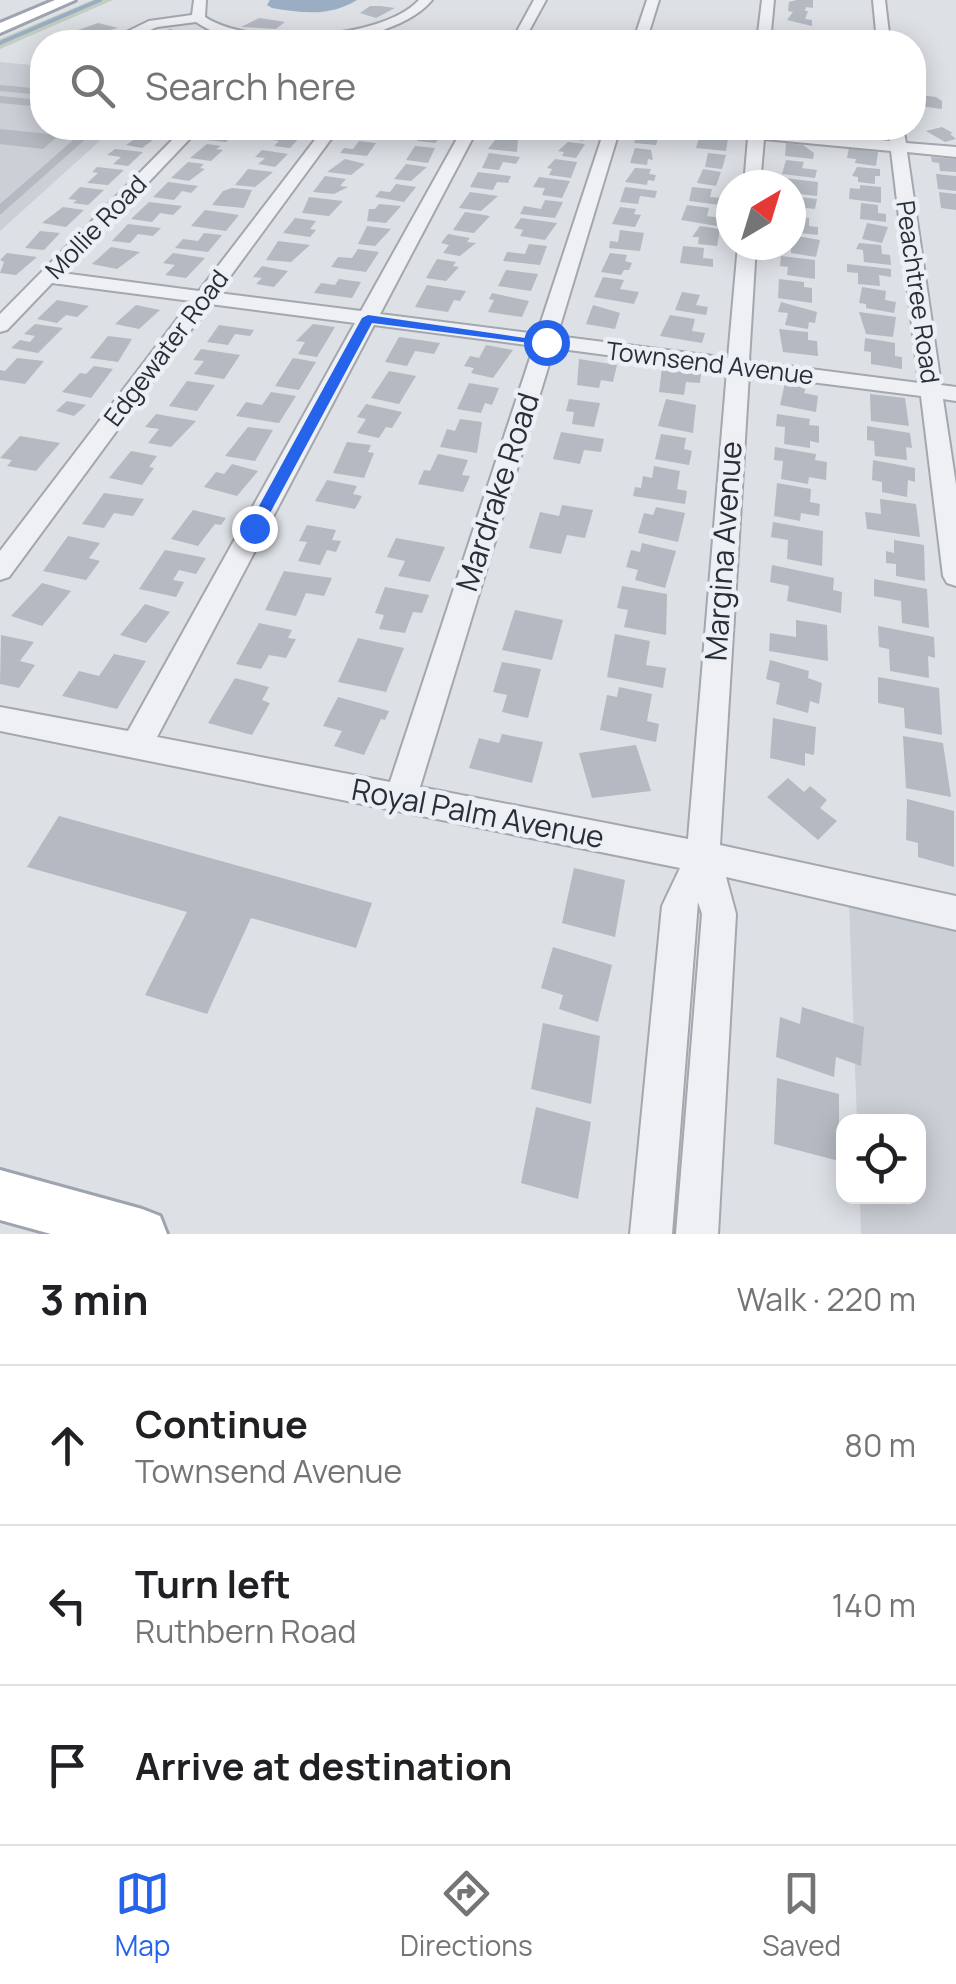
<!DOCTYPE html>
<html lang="en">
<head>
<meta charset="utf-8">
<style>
  body { margin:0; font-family:Manrope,sans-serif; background:#f2f2f2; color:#202124 }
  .controls { position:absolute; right:30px; bottom:30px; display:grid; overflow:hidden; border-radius:20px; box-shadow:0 5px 25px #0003 }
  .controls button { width:90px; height:90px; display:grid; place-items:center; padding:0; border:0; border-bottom:2px solid #e0e0e0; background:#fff; color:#202124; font:50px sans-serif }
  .compass { position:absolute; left:716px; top:170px; width:90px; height:90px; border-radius:50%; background:#fff; box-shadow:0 5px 25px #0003; rotate:38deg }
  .stop { position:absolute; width:30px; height:30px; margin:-22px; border:8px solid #2563eb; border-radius:50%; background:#fff }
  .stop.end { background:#2563eb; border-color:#fff; box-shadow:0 2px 10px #0008 }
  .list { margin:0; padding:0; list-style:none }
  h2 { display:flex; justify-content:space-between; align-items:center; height:130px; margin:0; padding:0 40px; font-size:42px }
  h2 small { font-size:32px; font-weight:400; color:#757577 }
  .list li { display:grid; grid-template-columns:65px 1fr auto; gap:30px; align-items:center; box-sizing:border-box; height:160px; padding:0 40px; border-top:2px solid #e0e0e0 }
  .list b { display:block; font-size:38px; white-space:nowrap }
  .list p { margin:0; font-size:32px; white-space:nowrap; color:#757577 }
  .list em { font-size:32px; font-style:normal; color:#757577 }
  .icon { flex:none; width:55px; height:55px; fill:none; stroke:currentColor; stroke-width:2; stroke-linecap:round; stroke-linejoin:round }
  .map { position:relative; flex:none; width:956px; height:1234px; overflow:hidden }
  .search { position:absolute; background:#fff; box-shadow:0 5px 25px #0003; left:30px; right:30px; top:30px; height:110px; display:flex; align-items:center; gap:25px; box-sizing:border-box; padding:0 35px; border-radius:40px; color:#757577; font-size:38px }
  .sheet { height:610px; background:#fff }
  nav { display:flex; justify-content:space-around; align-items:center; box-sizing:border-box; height:140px; border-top:2px solid #e0e0e0; background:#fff; font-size:28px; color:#757577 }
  nav a { display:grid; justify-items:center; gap:5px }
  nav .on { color:#2563eb }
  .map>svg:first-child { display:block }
  .built { fill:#cbcfd6 }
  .green { fill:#c2cebf }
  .water { fill:#9badc2 }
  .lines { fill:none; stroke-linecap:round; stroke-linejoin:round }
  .stream { stroke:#9badc2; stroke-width:4 }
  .building { fill:#b5b9c1 }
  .minor-casing { stroke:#a3a7ae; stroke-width:4 }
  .major-casing { stroke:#9da4af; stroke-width:6 }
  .minor { fill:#eff0f4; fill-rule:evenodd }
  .major { fill:#fff; fill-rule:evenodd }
  .route { fill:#2563eb }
  .labels { text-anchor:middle; stroke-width:9; stroke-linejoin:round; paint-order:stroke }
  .far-street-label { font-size:25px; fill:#282e3a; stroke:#eceff3 }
  .street-label { font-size:30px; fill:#282e3a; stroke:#eceff3 }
</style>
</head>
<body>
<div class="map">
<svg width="956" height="1234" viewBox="0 0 956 1234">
  <rect width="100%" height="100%" fill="#dde0e5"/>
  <path class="built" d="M0 62 42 66V128H114L0 231Z
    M849 902 956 926V1234H861L860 1197 918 1196V1122L857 1121Z"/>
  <path class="green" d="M93 0H113L0 49V39Z"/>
  <path class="water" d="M270 0H357C329 17 303 13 272 8L267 5Z"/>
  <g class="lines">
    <path class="stream" d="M0 43 100 0"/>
  </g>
  <path class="building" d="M797 0H813V8L806 7 805 11H808L805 19 812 20V26L787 20 793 12 788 11 789 2Z
    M370 6H380L395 8 376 18 360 13Z
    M259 18 273 20 285 22 276 29 241 27Z
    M98 23 118 28 90 35 75 31Z
    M170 29 181 32 195 34 179 42 150 36Z
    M0 85 42 89V95L0 91Z
    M921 95 936 97 942 101V109L920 106Z
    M0 96 42 100V107L0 103Z
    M942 127 953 133 950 134 956 139 945 142 926 131Z
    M87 128H98L0 215V204Z
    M220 128H227L239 129 226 142 206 140Z
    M590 128 583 141 567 138 570 133 565 132 572 128Z
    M0 129 59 135 43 149 0 144Z
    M639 129 660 132 656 145 634 143Z
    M424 130 446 132 435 143 417 141Z
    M145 132 160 135 142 148 126 145Z
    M273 132 301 136 290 148 274 146 279 141 266 139Z
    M700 134 728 138 726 151 696 148Z
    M499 135 518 137 517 152 488 149Z
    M359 141 376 143 367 156 340 153 344 148 353 149Z
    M568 142 585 144 576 158 562 156 564 152 558 151Z
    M786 143 803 145 814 153 813 159 785 156Z
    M207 144 221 146 216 149 223 150 211 161 190 158Z
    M415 146 435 148 428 163 406 160Z
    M635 148 651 150 653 160 648 159 647 165 630 163Z
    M849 148 878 152 876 166 855 163 856 159 847 158Z
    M115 149 143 152 128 166 113 164 121 157 107 155Z
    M262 150 288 154 275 167 258 164 265 158 255 157Z
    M489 153 520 157 516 164 503 162 499 170 482 168Z
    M708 153 726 155 722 169 705 167Z
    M931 157 956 159V172L940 171 939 163 932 162Z
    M345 159 365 164 351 175 327 172Z
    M555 159 577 162 571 178 549 175 552 169 547 168Z
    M786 160 804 162 802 168 817 170 815 178 782 174Z
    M188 162 204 164 200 168 205 169 189 181 171 178Z
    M406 164 427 167 411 181 394 179Z
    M97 167 124 170 108 185 87 183 98 173 92 172Z
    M857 167 880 169V176H875V184L858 182V177L852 176Z
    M635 168 651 169 649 174 656 175 654 181 648 180 647 185 625 182Z
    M248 169 273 172 255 187 235 185Z
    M703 169 721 172 716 186 697 183Z
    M478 172 511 176 508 183 497 182 493 190 470 187Z
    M936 174 956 176V191L938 189Z
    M325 176 346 179 340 186 348 187 334 194 313 192Z
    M539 177 570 181 562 198 542 195 545 188 533 187Z
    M784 178 818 182 817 196 791 193V185H783Z
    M168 182 198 186 191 193 182 191 174 200 153 197Z
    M396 184 416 187 404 202 375 197 380 191 390 192Z
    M860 185 881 187V203L849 199 850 188 860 189Z
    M80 187 104 190 88 205 73 203 77 200 68 199Z
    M625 187 657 191 655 198 640 196 638 204 620 202Z
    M692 187 712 189 710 197 721 198 720 205 689 201Z
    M232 188 252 190 244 208 212 205 223 191Z
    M470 192 498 196 481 211 459 208Z
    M939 192 956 194V210L941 208Z
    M791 196 817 199 815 209 806 208 804 214 791 212Z
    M309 197 343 201 329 216 302 213Z
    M545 200 563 202 555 218 520 214 524 206 541 209Z
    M149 202 182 206 173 215 160 213 152 222 131 219Z
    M861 203 878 205V213L886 214V222L860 219Z
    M379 204 401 206 386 223 367 221 369 209H375Z
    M687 205 709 208 707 216 720 218 717 226 681 220Z
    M63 207 84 210 66 227 42 223Z
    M620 207 636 209 634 214 641 215 635 227 612 224Z
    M205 210 239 215 226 231 191 226Z
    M465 212 490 216 474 233 453 230Z
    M791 216 809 218V226L818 227V235L791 232Z
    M295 218 316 221 310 229 316 230 310 237 283 233Z
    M521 218 557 223 545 240 520 236 523 230 514 228Z
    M867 223 888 227 882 243 862 239Z
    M128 224 161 228 153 236 138 234 130 243 112 241Z
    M367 226 391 229 375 246 358 244Z
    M700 226 720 229 717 246 698 244 699 237H692Z
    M620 230 644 233 640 251 609 248 610 241 618 242Z
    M40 231 60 233 44 250 25 248Z
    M204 233 222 235 208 252 175 248 183 239 198 241Z
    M448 234 470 238 467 242 476 243 460 256 443 253 449 245 441 243Z
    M791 235 820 240 816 257 791 253Z
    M278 241 310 245 291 262 266 260Z
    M859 243 881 245 882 254 890 255 891 265 864 262 863 250 856 249Z
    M529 244 547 246 540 265 503 261 507 252 525 254Z
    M683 246 704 248 703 258 713 259V267L680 263Z
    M111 247 140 252 117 269 92 264Z
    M358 249 379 252 366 272 331 267 338 257 352 258Z
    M7 253 37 257 16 275 0 273 4 262 0 260Z
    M173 253 205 258 186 278 165 275 175 265 163 263Z
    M610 253 627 255 625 261 632 263 629 270H624L621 275 601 272Z
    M781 256 815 260V279L787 275 788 267 780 266Z
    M437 259 456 262 453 266 459 267 446 281 426 278Z
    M847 264 891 269V277L879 275 880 286 858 284V273L847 272Z
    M262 266 288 271 274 287 256 284 262 278 253 277Z
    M506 270 538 274 531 291 498 286Z
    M603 277 624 280 620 289 639 292 634 304 594 297Z
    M339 279 361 282 352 298 314 293 321 283 335 285Z
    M779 279 804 282V287L812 288V303L778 298Z
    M427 285 446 288 466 291 460 301 454 300 448 312 415 307Z
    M862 287 886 291 885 300 896 302 894 313 866 308V304L859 303Z
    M682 292 700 295 696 305 708 307 706 315 675 310Z
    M492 293 529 301 522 317 488 312 494 300 489 299Z
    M57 300 89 306 77 317 66 315 57 323 37 319Z
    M781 302 817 312 815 323 809 322 808 329 785 325 788 313 778 312Z
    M136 305 160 310 139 329 115 324Z
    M593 305 620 313 615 329 586 324Z
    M859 312 896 317 893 337 866 334Z
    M670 315 695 319 692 331 705 333 702 343 660 336Z
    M35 324 63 328 38 353 11 348 20 340 30 342 35 336 24 334Z
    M313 324 335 327 317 357 298 354 305 342 296 341Z
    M219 325 254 330 250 336 235 334 228 345 207 342Z
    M779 329 808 332V340L817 341 818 356 783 352Z
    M108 336 132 339 118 362 90 358Z
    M399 337 440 343 434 354 415 351 407 366 385 362Z
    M865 338 895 343V356L902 357V369L871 364V352L864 351Z
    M486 345 513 350 493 378 471 373 474 368 464 366 470 356 479 358Z
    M201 349 240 355 224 379 194 374 204 361 193 360Z
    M17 358 44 361 25 384 0 380V370L5 371Z
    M293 358 316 362 299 390 275 386Z
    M579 359 617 365 613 382 601 380 599 388 577 385Z
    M94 366 113 369 91 398 62 392 80 373 86 374Z
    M662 368 701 373 700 383 686 382 684 395 659 392Z
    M389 371 416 376 399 404 371 398Z
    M187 381 215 385 197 411 169 406Z
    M469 383 499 388 492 405 485 403 481 413 457 409Z
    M785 383 806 387 804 393 818 396 816 412 780 405Z
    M271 392 296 396 279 423 236 416 246 402 262 405Z
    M870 394 905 398 909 426 871 421Z
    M569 399 600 403 594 427 572 424 574 412 566 411Z
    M666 399 696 405 693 433 658 426Z
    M67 401 86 405 74 416 56 411Z
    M366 404 402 412 392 428 386 427 379 438 357 433 366 419 357 417Z
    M156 414 196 421 171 447 148 443 159 429 145 427Z
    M777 414 810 419 809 425 819 426V443L810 441V448L784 444 785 427 776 426Z
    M460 419 482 422 477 453 440 447 447 429 455 431Z
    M867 426 910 433 912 448 906 447 907 460 875 456 874 441 867 440Z
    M248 427 273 430 255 461 225 456Z
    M561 432 604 439 601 452 584 450 580 464 553 459Z
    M661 434 686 438 684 449 692 451 689 465 655 459Z
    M20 436 60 443 36 471 7 466 12 460 0 458Z
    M347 442 371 445 368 452 374 453 364 478 333 473Z
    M775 447 816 454 815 460 827 462 826 480 809 477 808 484 781 479 783 461 774 460Z
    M131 451 157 456 149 467 154 468 142 485 109 478Z
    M438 454 468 460 462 475 470 476 463 492 418 484 424 470 430 471Z
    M873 460 915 468V482L908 480 907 497 882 492V482L872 480Z
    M232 464 258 471 237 496 204 487 216 472 224 474Z
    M654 466 680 471 677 489 687 491 685 504 633 496 635 487 641 488 643 476 652 478Z
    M327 480 357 486 353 494 362 496 355 509 315 501Z
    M777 483 811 489 810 502 820 504 819 516 801 513 800 521 774 516Z
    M104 493 144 499 133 516 114 513 104 528 82 524Z
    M880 499 916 504 920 537 867 529 865 512 881 514Z
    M562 505 593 510 585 538 567 535 561 554 529 548 540 512 559 516Z
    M656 507 685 513 678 542 638 533 644 513 653 515Z
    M193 510 226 518 221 525 215 524 198 546 171 539Z
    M773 522 823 531 822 566 787 559 788 540 771 537Z
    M307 525 336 530 332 540 341 541 336 552 327 550 320 565 298 561 307 542 299 541Z
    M68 536 100 543 89 558 100 561 86 580 43 571Z
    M396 538 445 547 430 582 398 576 405 561 387 557Z
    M894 540 924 545 925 581 896 576V564L886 563V551L894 553Z
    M642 543 676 551 665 588 635 580 638 570 626 567 631 550 640 552Z
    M165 550 206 558 196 574 179 570 173 580 184 582 176 597 139 589Z
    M772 565 834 578 833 590 842 592 841 613 787 601 789 586 770 582Z
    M284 571 332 578 324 596 306 593 296 616 265 610Z
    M874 579 927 589 929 628 902 623 901 601 874 596Z
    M42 583 71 591 42 626 11 616Z
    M622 586 667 594 666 635 624 627 628 610 617 608Z
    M385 587 429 595 422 613 413 612 405 633 379 629 384 615 375 613Z
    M145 604 170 612 146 643 120 635Z
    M515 610 563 620 552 660 502 650Z
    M796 620 827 625 828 661 769 651 770 633 796 637Z
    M259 623 292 630 288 638 296 639 286 658 269 655 261 669 236 664Z
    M878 626 934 637 935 658 928 656 929 678 890 671 889 649 879 647Z
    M615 634 650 641 646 665 666 668 663 688 607 677Z
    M1 635 34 642 20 661 35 665 19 688 0 684Z
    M358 638 404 648 386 692 338 682Z
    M114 654 146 661 117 709 62 696 79 671 99 676Z
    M770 660 809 671 808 678 822 683 819 704 810 701 808 713 776 704 780 683 766 679Z
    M502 662 541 669 528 718 502 712 507 695 493 692Z
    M878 677 939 688 942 735 905 728 904 708 878 703Z
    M235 678 269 687 262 700 270 703 252 735 208 723Z
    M619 687 652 694 647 721 659 724 656 742 600 730 607 695 617 697Z
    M338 697 389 711 385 720 381 719 364 755 334 746 342 731 323 726Z
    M773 718 816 727 814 755 805 753V766L770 758Z
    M502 734 543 742 532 783 469 768 479 738 499 743Z
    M903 736 943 743 951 797 906 788Z
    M636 745 651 791 592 798 579 753Z
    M788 778 804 792 810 786 827 800 820 808 837 821 818 840 767 797Z
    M907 799 954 811V867L918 857V843L906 840Z
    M59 816 372 903 356 948 251 918 207 1014 145 995 187 912 27 867Z
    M574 868 625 880 615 937 562 923Z
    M553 947 612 965 598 1022 559 1009 563 995 541 988Z
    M802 1007 864 1027 861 1066 836 1057 834 1077 776 1057 780 1017 800 1024Z
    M543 1023 600 1036 591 1104 531 1089Z
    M777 1078 839 1094V1161L774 1144Z
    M536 1107 591 1122 578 1199 521 1183Z"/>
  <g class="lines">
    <defs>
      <path id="minor" d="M194 0H206L205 17C249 47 381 41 419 0H432C392 49 246 58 196 22L157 27 123 42H106L149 21 192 15Z
        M534 0H546L523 42H511Z
        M647 0H659L646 42H633Z
        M762 0H774L770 42H757Z
        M873 0H885L890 42H877Z
        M184 128H200L62 273 199 291 324 128H339L218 293 361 311 463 128H478L380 314 537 334 605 128H620L557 336 728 358 738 245H756L749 361 919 383 891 151 764 139 760 185H744L748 138 693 133 685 128H764L890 141 889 128H903L906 143 956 147V157L907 152 941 385 956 387V401L943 399 956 485V586L947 583 943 576 921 396 749 374 720 845 956 896V930L726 877 736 914 718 1234H676L702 914 698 902 672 1234H630L662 906 680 868 0 731V707L128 731 355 323 210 304 9 577 0 580V551L191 301 52 283 7 330 0 332V314ZM374 325 534 346 390 782 157 737ZM554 348 727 371 688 839 420 787Z"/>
      <path id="major" d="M55 0H75L0 33V23Z
        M0 1170 142 1209 160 1216 167 1234H51L0 1220Z"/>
    </defs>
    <use href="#minor" class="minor-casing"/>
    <use href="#major" class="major-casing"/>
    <use href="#minor" class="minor"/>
    <use href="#major" class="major"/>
  </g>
  <path class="route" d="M368 315 552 342 546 345 372 323 262 528 249 531 247 528 362 318Z"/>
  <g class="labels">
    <g class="far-street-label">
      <text transform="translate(96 227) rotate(-46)" y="9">Mollie Road</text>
      <text transform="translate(918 292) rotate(82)" y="9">Peachtree Road</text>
      <text transform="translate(166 348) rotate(-53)" y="9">Edgewater Road</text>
      <text transform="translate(710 363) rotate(7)" y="9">Townsend Avenue</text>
    </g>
    <g class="street-label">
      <text transform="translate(498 492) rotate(-72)" y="10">Mardrake Road</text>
      <text transform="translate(724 551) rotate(-86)" y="10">Margina Avenue</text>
      <text transform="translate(478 814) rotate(11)" y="10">Royal Palm Avenue</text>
    </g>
  </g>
</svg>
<div class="controls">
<button><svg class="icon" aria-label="locate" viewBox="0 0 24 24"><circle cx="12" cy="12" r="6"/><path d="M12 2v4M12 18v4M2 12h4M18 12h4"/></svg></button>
</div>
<svg class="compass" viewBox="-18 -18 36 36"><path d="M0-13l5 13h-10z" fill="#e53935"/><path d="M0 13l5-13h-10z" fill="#757577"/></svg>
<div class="stop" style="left:546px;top:342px"></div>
<div class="stop end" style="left:254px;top:528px"></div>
<div class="search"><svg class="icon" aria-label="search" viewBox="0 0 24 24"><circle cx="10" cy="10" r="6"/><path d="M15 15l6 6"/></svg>Search here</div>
</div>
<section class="sheet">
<h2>3 min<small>Walk · 220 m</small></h2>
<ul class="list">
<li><svg class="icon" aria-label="ahead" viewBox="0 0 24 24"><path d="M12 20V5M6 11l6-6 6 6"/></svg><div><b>Continue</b><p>Townsend Avenue</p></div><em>80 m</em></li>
<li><svg class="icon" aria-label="left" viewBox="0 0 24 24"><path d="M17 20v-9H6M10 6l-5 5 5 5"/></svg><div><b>Turn left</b><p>Ruthbern Road</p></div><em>140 m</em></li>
<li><svg class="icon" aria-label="arrive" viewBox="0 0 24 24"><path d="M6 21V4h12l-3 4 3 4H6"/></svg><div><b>Arrive at destination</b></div></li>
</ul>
</section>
<nav>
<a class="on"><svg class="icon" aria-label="map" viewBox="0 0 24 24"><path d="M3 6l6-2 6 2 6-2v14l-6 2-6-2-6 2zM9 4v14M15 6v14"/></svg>Map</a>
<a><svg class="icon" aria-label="directions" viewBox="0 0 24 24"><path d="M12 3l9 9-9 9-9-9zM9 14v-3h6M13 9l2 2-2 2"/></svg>Directions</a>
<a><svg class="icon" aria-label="saved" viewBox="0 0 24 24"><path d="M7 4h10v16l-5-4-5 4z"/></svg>Saved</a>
</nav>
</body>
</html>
